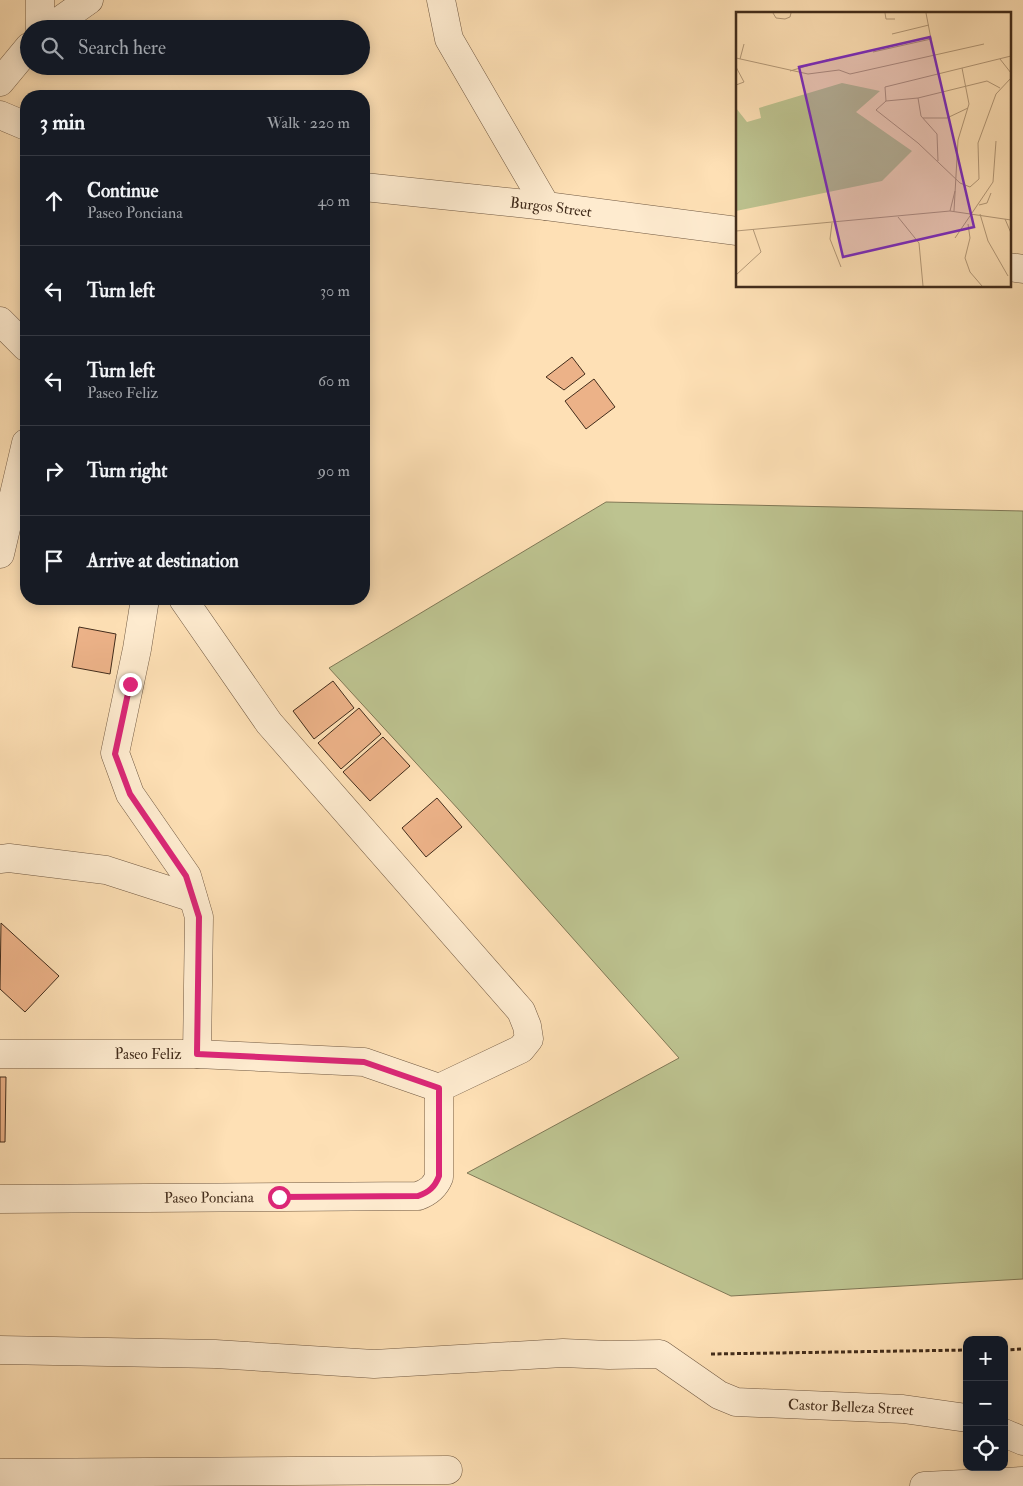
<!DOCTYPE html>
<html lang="en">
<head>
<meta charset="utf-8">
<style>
  body { margin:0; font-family:"IM FELL Double Pica",serif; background:#20242c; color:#f1f3f6 }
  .controls { position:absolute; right:15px; bottom:15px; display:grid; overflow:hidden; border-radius:10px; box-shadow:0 2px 12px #0003 }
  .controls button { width:45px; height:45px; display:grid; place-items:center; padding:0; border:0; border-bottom:1px solid #363941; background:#171b24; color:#f1f3f6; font:25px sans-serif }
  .stop { position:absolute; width:15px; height:15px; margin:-11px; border:4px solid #db2777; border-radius:50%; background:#fff }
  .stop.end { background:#db2777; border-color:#fff; box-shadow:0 1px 5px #0008 }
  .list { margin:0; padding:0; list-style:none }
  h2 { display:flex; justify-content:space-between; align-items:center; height:65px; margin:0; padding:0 20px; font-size:21px }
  h2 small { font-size:16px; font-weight:400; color:#9ea1a6 }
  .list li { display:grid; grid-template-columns:32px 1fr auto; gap:15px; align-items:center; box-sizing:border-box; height:90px; padding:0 20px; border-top:1px solid #363941 }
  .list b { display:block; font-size:19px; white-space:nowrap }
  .list p { margin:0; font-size:16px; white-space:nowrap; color:#9ea1a6 }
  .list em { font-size:16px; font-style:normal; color:#9ea1a6 }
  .icon { flex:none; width:28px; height:28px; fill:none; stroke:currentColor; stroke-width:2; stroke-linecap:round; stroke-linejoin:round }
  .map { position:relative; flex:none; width:1023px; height:1486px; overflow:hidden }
  .search { position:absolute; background:#171b24; box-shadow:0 2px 12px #0003; left:20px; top:20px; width:350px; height:55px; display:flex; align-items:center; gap:12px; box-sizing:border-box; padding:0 18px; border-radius:28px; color:#9ea1a6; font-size:19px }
  .panel { position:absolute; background:#171b24; box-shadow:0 2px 12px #0003; left:20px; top:90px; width:350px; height:515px; border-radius:20px }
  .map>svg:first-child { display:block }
  .green { fill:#bdc390; stroke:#807856 }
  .building { fill:#ecb288; stroke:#422c1b }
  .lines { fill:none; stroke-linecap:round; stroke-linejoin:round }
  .minor-casing { stroke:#715942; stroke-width:29 }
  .path { stroke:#422c1b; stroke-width:3; stroke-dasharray:4 2.5; stroke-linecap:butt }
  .minor { stroke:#feebcf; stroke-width:28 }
  .route { stroke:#db2777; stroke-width:6 }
  .labels { text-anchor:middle; stroke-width:5; stroke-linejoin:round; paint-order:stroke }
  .street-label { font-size:15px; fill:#422c1b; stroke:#feebcf }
  .inset-road { fill:none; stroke:#b39877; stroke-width:1 }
  .view { fill:#7b2cbf; fill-opacity:0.15; stroke:#7b2cbf; stroke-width:2.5 }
  .inset-edge { fill:none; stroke:#422c1b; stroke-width:2.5 }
</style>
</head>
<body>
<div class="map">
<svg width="1023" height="1486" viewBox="0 0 1023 1486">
  <rect width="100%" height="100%" fill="#fee0b5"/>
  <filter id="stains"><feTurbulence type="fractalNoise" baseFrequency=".004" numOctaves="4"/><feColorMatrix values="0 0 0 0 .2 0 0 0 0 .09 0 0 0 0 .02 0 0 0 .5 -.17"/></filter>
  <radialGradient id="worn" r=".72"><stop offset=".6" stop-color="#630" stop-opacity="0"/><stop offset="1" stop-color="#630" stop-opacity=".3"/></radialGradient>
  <path class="green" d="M606 502 1023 511V1279L731 1296 467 1173 679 1058 459 810 329 668Z"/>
  <path class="building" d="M572 357 585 374 564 390 546 377Z
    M594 379 615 407 586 429 565 401Z
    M79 627 116 634 110 674 72 667Z
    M333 681 354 708 314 739 293 711Z
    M359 708 381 734 341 769 318 743Z
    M383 737 410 766 370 801 343 772Z
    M437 798 462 827 426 857 402 828Z
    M1 923 59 976 25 1012 0 989Z
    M0 1077H6L5 1142H0Z"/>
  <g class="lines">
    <defs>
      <g id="minor">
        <path d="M441 0 449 39 546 206"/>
        <path d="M40 29V0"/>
        <path d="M48 29 89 0"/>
        <path d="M0 82 29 47"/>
        <path d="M0 115 26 126"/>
        <path id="s1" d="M364 187 546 206 737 231"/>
        <path d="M1009 267 1023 269"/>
        <path d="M0 321 26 347"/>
        <path d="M0 554 26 443"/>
        <path d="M145 599 137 649 115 753 130 794 187 876 199 917 197 1054"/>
        <path d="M0 859 9 858 106 870 193 898"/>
        <path id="s2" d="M0 1054H197L364 1062 439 1088"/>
        <path id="s3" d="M0 1199 418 1196C429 1192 435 1187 439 1177V1088L521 1049 529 1039 527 1026 521 1011 269 723 183 599"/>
        <path id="s4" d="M0 1350 215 1354 374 1364 563 1353 609 1355 660 1354 719 1395 736 1402 903 1409 967 1418"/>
        <path d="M1004 1433 1023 1441"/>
        <path d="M0 1473 448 1470"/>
        <path d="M924 1486 1023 1481"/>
      </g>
    </defs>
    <use href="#minor" class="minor-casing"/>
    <path class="path" d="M1004 1350 1023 1349
      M711 1354 967 1350"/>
    <use href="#minor" class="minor"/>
  </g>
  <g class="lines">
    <path class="route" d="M130 684 115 754 130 794 186 876 199 917 197 1054 364 1062 439 1088V1176C435 1187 429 1192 418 1196L279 1197"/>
  </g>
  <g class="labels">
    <g class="street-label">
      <text dy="5" stroke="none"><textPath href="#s1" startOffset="188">Burgos Street</textPath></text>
      <text dy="5" stroke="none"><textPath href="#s2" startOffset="148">Paseo Feliz</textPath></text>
      <text dy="5" stroke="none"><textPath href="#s3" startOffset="209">Paseo Ponciana</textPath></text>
      <text dy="5" stroke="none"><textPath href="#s4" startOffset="866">Castor Belleza Street</textPath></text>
    </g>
  </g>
  <g transform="translate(736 12)">
    <rect width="275" height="275" fill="#fee0b5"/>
    <path d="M106 71 144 79 120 100 176 139 146 169 0 199V96L11 110 25 106 23 96Z" fill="#bdc390"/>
    <path class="inset-road" d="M37 1 40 6 49 7 54 5 55 1M149 1 150 7H159M156 22 193 13M137 40 195 27 190 1M275 44 149 75 150 89 140 98 182 131 224 171 234 175 243 167 242 131 260 82 275 66M0 46 72 62 103 58 114 62 248 32M4 47 8 32M264 47 275 61M0 55 8 70 0 73M54 59 94 47M182 86 185 104 201 122 202 149M150 89 182 86 251 69 264 76M187 106H211L232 96M243 193 251 191 255 181M214 199 219 179M218 199 222 128 233 92 226 56M244 202 252 229 272 264M162 205 183 231 187 274M269 207 275 221M96 211 94 227 105 255M232 212 234 226 229 246 234 260 246 274M0 219 214 199 275 208M219 226 257 170 260 129M0 263 25 240 17 217"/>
    <path class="view" d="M194 25 238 215 107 245 63 55Z"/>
    <rect width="275" height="275" class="inset-edge"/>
  </g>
  <rect width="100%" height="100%" filter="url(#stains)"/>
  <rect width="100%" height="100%" fill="url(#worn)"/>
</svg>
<div class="controls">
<button>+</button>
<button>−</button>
<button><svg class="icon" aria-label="locate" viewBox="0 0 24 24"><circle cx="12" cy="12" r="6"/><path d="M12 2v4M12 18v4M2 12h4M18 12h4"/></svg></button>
</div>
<div class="stop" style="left:279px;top:1197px"></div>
<div class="stop end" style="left:130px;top:684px"></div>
<div class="search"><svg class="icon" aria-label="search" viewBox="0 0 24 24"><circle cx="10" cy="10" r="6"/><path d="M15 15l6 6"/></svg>Search here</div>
<section class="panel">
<h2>3 min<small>Walk · 220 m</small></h2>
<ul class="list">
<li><svg class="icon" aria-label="ahead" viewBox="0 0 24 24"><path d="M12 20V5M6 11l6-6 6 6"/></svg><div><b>Continue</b><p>Paseo Ponciana</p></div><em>40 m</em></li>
<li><svg class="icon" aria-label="left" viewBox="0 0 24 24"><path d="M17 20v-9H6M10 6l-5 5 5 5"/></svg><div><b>Turn left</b></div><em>30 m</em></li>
<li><svg class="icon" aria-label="left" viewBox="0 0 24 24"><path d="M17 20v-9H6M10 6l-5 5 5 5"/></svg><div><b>Turn left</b><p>Paseo Feliz</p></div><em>60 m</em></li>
<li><svg class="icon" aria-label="right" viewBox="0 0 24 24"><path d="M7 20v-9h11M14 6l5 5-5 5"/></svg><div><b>Turn right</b></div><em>90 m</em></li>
<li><svg class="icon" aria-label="arrive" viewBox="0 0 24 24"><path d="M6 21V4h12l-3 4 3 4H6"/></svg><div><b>Arrive at destination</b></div></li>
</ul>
</section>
</div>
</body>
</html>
